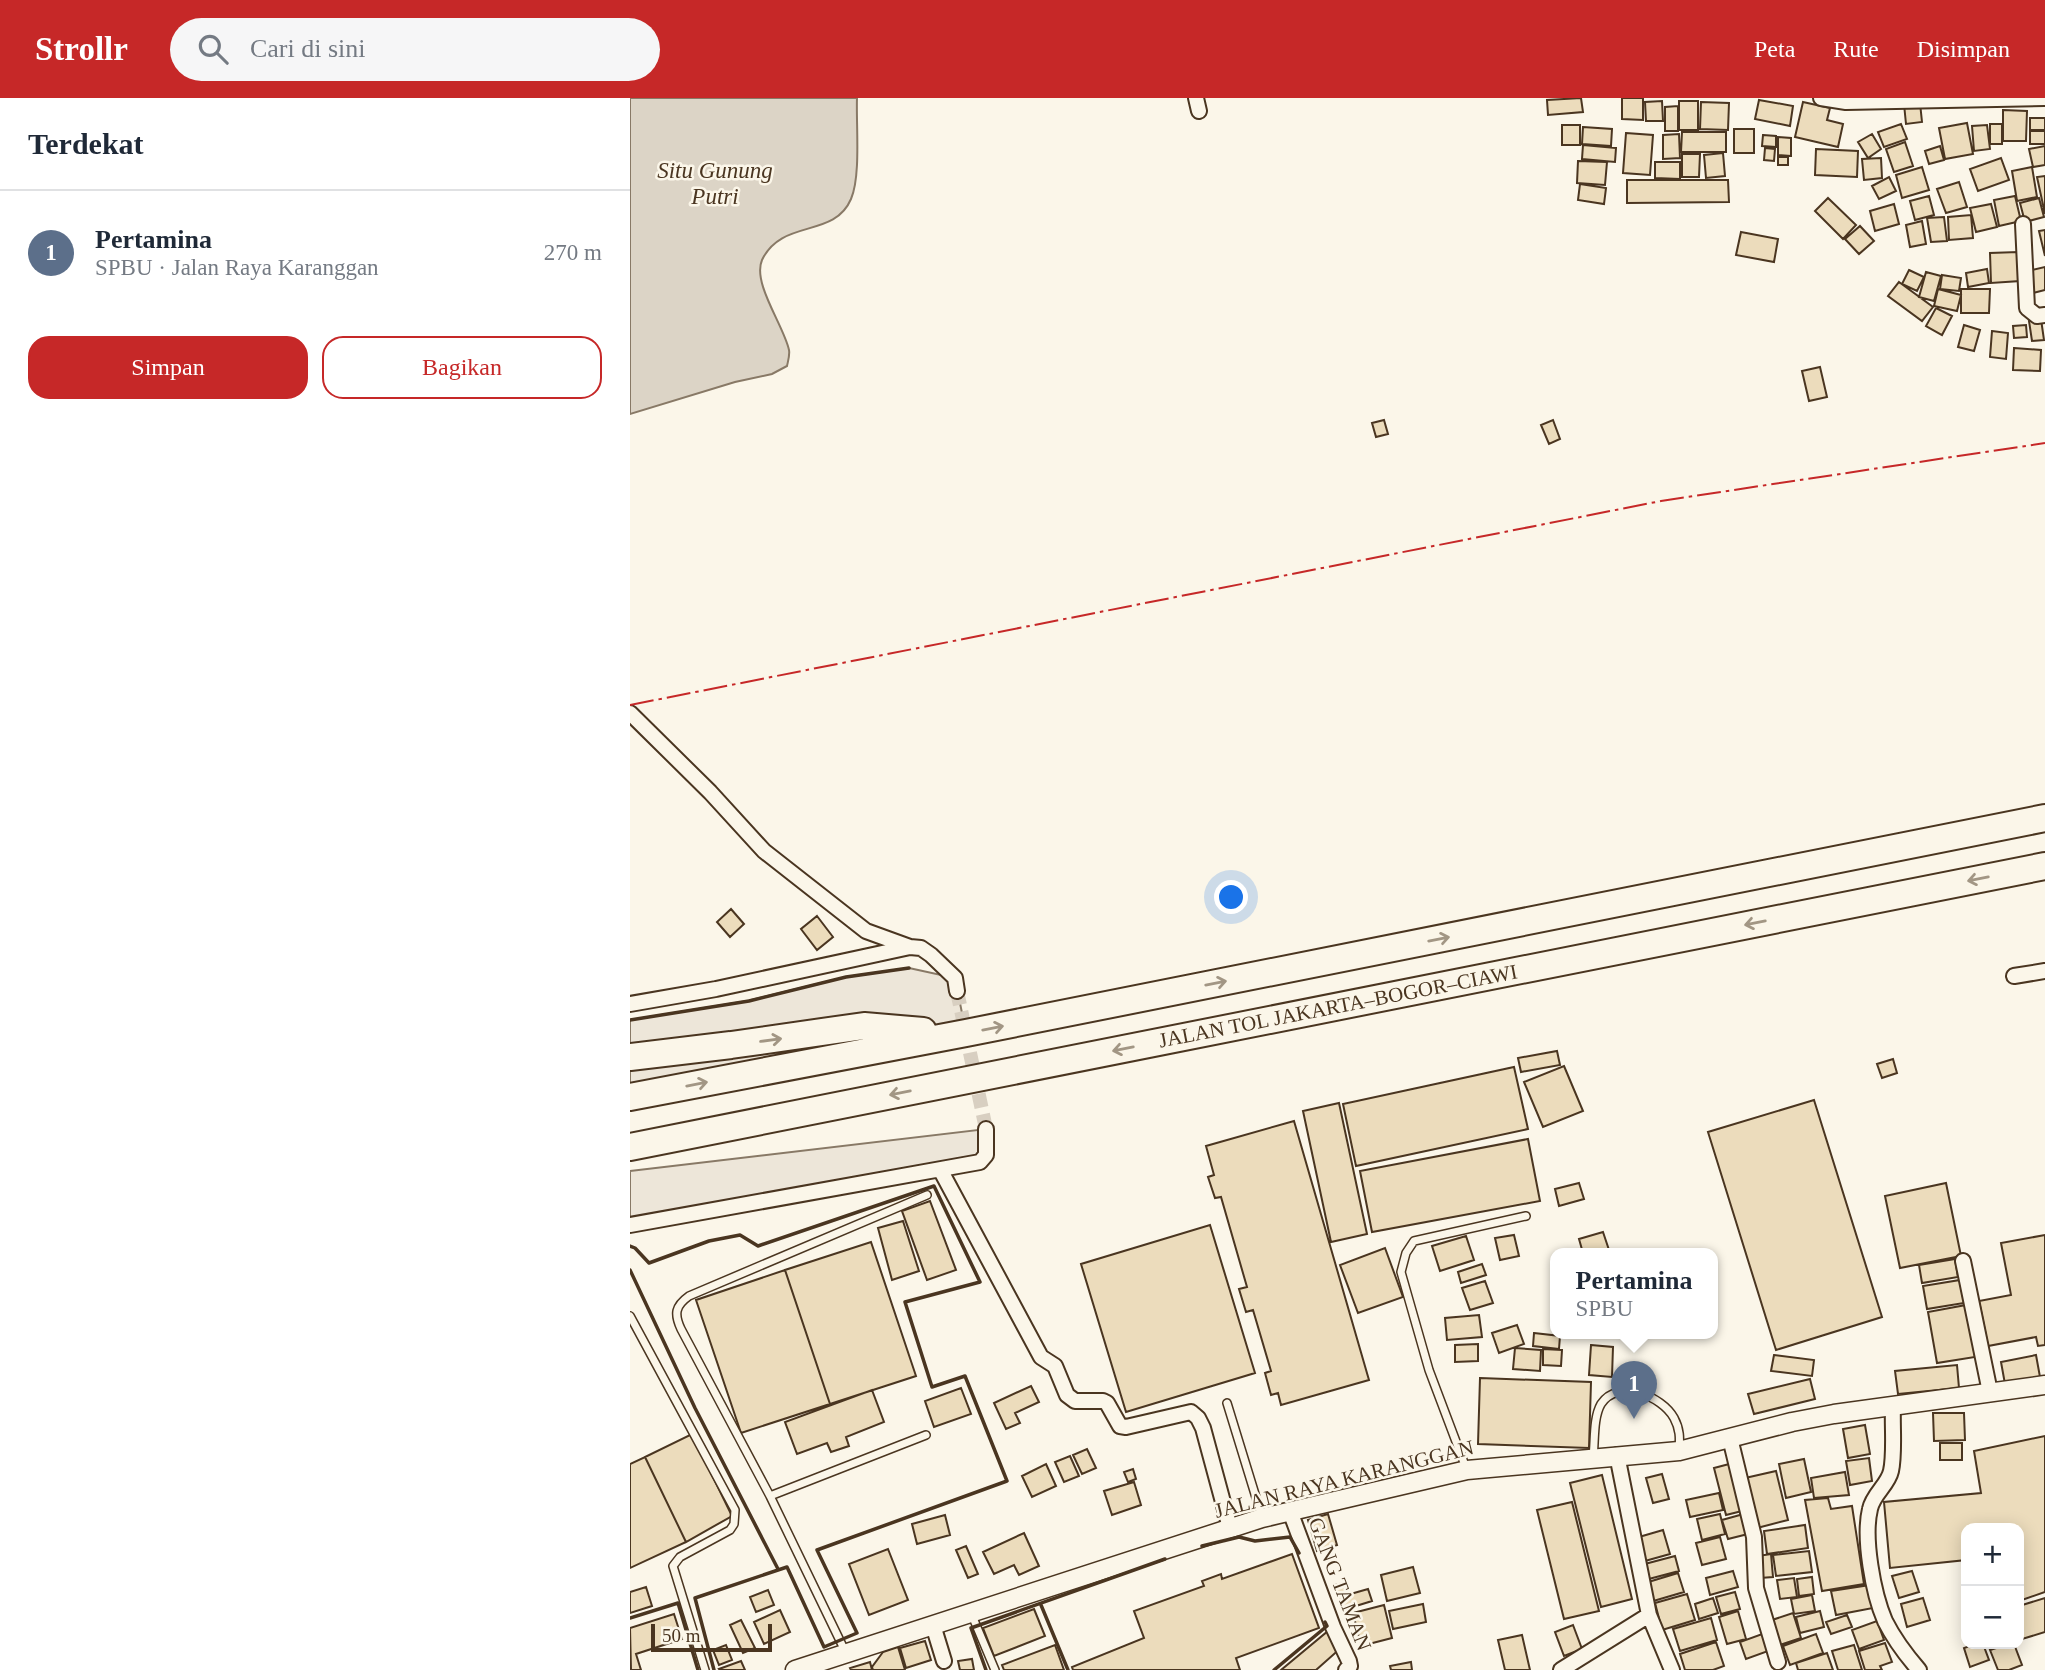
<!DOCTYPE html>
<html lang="id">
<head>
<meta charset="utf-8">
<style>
  body { margin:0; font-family:"Times New Roman",serif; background:#f6f6f7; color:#1f2937 }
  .controls { position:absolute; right:21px; bottom:21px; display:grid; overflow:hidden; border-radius:14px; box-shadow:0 4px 18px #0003 }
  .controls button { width:63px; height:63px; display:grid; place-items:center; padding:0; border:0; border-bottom:2px solid #e0e1e3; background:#fff; color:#1f2937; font:35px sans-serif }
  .scale { position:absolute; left:21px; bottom:18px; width:121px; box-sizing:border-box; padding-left:7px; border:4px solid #4a3520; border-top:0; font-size:19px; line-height:24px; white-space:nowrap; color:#4a3520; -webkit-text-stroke:5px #fbf6e9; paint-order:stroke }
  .you { position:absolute; left:602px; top:800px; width:24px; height:24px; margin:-18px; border:5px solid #fff; border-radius:50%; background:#1a73e8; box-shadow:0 0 0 10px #1a73e833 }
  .badge { display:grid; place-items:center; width:46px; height:46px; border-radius:50%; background:#c62828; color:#fff; font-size:23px; font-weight:700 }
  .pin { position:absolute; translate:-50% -58px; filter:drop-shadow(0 2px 4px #0008) }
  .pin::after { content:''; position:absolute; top:37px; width:24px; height:21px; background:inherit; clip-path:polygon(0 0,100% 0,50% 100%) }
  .popup { position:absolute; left:920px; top:1150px; width:168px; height:91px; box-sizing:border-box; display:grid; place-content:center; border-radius:14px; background:#fff; filter:drop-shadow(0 2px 5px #0005); font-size:23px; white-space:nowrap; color:#747a83 }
  .popup b { font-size:26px; color:#1f2937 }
  .popup::after { content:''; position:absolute; left:50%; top:100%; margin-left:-14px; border:14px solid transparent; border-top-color:#fff }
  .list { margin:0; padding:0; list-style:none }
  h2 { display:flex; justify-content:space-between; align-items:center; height:91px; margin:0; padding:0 28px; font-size:30px }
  h2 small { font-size:23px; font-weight:400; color:#747a83 }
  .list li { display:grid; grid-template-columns:46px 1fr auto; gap:21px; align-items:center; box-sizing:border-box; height:126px; padding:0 28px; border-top:2px solid #e0e1e3 }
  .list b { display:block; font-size:26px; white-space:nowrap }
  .list p { margin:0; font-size:23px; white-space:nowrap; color:#747a83 }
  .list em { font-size:23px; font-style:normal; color:#747a83 }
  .actions { display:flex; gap:14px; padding:21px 28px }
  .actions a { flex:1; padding:16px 0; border:2px solid #c62828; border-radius:21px; text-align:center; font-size:24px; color:#c62828 }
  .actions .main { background:#c62828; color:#fff }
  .icon { flex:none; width:38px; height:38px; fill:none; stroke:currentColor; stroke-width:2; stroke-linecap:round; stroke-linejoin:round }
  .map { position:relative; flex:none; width:1415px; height:1572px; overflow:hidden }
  header { display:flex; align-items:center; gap:42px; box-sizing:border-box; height:98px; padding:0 35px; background:#c62828; color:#fff }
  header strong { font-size:33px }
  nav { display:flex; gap:38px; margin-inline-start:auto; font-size:24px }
  .search { width:490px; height:63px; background:#f6f6f7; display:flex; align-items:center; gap:18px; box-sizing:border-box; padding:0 24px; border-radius:38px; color:#747a83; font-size:26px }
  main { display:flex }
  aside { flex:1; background:#fff }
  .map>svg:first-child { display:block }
  .green { fill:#ede6d9; stroke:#887966; stroke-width:2 }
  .water { fill:#dcd4c6; stroke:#887966; stroke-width:2 }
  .building { fill:#ecdcbc; stroke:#4a3520; stroke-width:2 }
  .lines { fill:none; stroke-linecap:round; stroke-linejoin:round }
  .minor-tunnel { stroke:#d8cfc1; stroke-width:14; stroke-dasharray:14 7; stroke-linecap:butt }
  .service-casing { stroke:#4a3520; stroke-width:10 }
  .minor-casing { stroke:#4a3520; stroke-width:18 }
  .tertiary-casing { stroke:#4a3520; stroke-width:21 }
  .motorway-casing { stroke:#4a3520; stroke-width:30 }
  .service { stroke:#fbf6e9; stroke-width:7 }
  .minor { stroke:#fbf6e9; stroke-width:14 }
  .tertiary { stroke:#fbf6e9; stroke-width:18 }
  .motorway { stroke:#fbf6e9; stroke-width:26 }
  .wall { stroke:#4a3520; stroke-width:3.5 }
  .power { stroke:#c62828; stroke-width:2; stroke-dasharray:24 5 3.5 5; stroke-linecap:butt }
  .oneway { stroke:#a29684 }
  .labels { text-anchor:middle; stroke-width:5; stroke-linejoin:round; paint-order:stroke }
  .street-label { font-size:21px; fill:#4a3520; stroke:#fbf6e9 }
  .water-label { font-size:23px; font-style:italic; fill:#4a3520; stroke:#fbf6e9 }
</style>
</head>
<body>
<header>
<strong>Strollr</strong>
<div class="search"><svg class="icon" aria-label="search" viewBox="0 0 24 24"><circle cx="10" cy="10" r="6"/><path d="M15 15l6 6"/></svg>Cari di sini</div>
<nav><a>Peta</a><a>Rute</a><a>Disimpan</a></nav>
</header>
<main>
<aside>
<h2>Terdekat<small></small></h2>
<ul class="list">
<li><span class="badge" style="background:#5c6f8a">1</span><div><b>Pertamina</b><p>SPBU · Jalan Raya Karanggan</p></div><em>270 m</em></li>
</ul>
<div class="actions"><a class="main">Simpan</a><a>Bagikan</a></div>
</aside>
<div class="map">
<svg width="1415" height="1572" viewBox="0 0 1415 1572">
  <rect width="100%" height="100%" fill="#fbf6e9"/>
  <path class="green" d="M279 870 325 880 336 935 0 999V922L117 903 216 879Z
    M356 1031V1057L0 1127V1073Z"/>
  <path class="water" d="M0 0H227C226 27 231 78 221 101 204 141 152 120 132 162 122 185 154 228 159 252 160 257 158 263 157 268L142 276 105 284 0 316Z"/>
  <path class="building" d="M951 0 953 14 918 17 917 2Z
    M992 0H1013V22L992 21Z
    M1129 2 1163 8 1160 28 1125 21Z
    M1032 3 1033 23H1016L1015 4Z
    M1049 3H1068V32H1049Z
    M1071 4 1099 5 1098 32 1070 31Z
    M1173 4 1200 10 1197 22 1213 26 1208 49 1165 39Z
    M1290 5 1292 24 1276 26 1274 6Z
    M1048 8V33H1035V9Z
    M1373 12 1397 13 1396 43H1373Z
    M1400 20H1415V32H1400Z
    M1337 25 1343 56 1315 61 1309 30Z
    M1271 26 1277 41 1254 49 1248 34Z
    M1360 26H1372V46H1360Z
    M932 27H950V47H932Z
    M1357 27 1360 51 1344 53 1342 28Z
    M953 29 982 31 981 48 952 46Z
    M1104 31H1124V55H1104Z
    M1400 33H1415V46H1400Z
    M1052 34H1096V54H1051Z
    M996 35 1023 37 1020 77 993 75Z
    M1049 36 1050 60 1033 61V37Z
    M1242 36 1251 51 1238 60 1228 44Z
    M1133 37 1146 38V49L1132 48Z
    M1148 39 1161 40V58L1148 57Z
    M1275 44 1283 68 1264 74 1256 51Z
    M953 47 986 50 985 64 952 61Z
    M1310 48 1314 62 1299 66 1295 53Z
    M1415 48V67L1403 69 1399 51Z
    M1135 50 1145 51 1144 63 1134 62Z
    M1186 51 1228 53 1227 79 1185 77Z
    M1093 55 1095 78 1076 80 1074 57Z
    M1052 56H1070L1069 79H1052Z
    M1148 59H1158V67H1148Z
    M1251 60 1252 80 1234 82 1232 61Z
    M1371 60 1379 82 1348 93 1340 71Z
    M948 63 977 64 975 87 947 85Z
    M1025 64H1050V81L1025 80Z
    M1292 69 1299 92 1272 100 1266 77Z
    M1402 69 1407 99 1387 103 1382 73Z
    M1415 78V116L1407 79Z
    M1259 79 1266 93 1249 101 1242 88Z
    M997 82H1098L1099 104 997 105Z
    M1329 84 1337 109 1316 115 1307 91Z
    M950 86 976 90 974 106 948 102Z
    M1299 98 1304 117 1285 122 1280 103Z
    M1385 98 1391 123 1369 128 1364 102Z
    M1198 100 1226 127 1213 141 1185 113Z
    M1409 100 1414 119 1395 124 1390 105Z
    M1264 106 1269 126 1245 133 1240 113Z
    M1361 106 1367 129 1346 134 1340 110Z
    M1341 117 1343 140 1319 142 1318 119Z
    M1314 119 1317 143 1301 144 1297 120Z
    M1292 123 1296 146 1280 149 1276 127Z
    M1230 128 1244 143 1229 156 1215 141Z
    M1415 132V158L1409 133Z
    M1111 134 1148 141 1144 164 1106 157Z
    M1388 154 1390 183 1361 185 1360 155Z
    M1415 169V192L1403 195 1398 173Z
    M1357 171 1359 185 1338 189 1336 175Z
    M1279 172 1294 179 1287 193 1272 186Z
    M1296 174 1311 178 1304 203 1289 199Z
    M1312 177 1331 180 1329 193 1310 191Z
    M1269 184 1303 209 1292 223 1258 198Z
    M1308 191 1331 197 1327 213 1304 208Z
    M1331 191H1360L1359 215H1331Z
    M1306 210 1322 218 1312 237 1296 228Z
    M1411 221 1414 242 1402 243 1399 223Z
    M1334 227 1350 232 1344 253 1328 249Z
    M1396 227 1397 239 1384 240 1383 228Z
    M1362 233 1378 235 1376 261 1360 259Z
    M1384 250 1411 252 1410 273 1383 272Z
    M1190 269 1197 299 1179 303 1172 273Z
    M754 322 758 336 746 339 742 325Z
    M923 322 930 341 919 346 911 327Z
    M101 811 114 826 100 839 87 824Z
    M187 818 203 839 187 852 171 831Z
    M927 953 930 967 891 974 888 960Z
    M1263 961 1267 975 1252 980 1247 966Z
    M934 968 953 1013 913 1029 894 984Z
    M884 969 898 1031 726 1068 713 1006Z
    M1184 1002 1252 1219 1146 1252 1078 1034Z
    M709 1005 737 1136 701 1144 673 1013Z
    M664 1023 739 1282 651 1307 648 1295 641 1297 635 1275 641 1273 623 1212 616 1214 609 1191 617 1189 591 1099 585 1100 578 1079 584 1077 576 1048Z
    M898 1041 910 1103 742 1134 730 1073Z
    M949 1085 954 1101 929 1108 925 1091Z
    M1316 1085 1331 1158 1270 1170 1255 1098Z
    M300 1103 326 1172 297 1182 272 1113Z
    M273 1123 289 1173 262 1182 248 1130Z
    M580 1127 625 1275 496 1314 451 1166Z
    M973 1134 980 1155H953L949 1141Z
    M884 1137 889 1158 870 1162 865 1140Z
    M1415 1137V1247L1408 1248 1406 1239 1358 1248 1349 1203 1381 1197 1371 1145Z
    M836 1138 844 1162 810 1173 802 1148Z
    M241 1144 286 1278 200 1306 155 1172Z
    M755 1150 773 1199 728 1215 710 1167Z
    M1325 1161 1328 1179 1292 1185 1289 1167Z
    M852 1166 856 1177 831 1185 828 1174Z
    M155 1172 200 1306 111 1335 66 1202Z
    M1330 1182 1334 1205 1297 1211 1293 1188Z
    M855 1183 863 1205 840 1212 832 1190Z
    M1336 1207 1345 1259 1307 1265 1298 1214Z
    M849 1217 852 1239 817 1242 815 1220Z
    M887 1227 894 1246 869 1255 862 1235Z
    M904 1235 930 1238 929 1251 903 1248Z
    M848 1246V1263L825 1264V1247Z
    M961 1247 983 1249 982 1279 959 1277Z
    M885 1250 911 1252 910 1273 883 1271Z
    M913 1251 932 1252 931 1268 913 1267Z
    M1144 1257 1184 1262 1182 1278 1141 1273Z
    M1406 1257 1410 1279 1375 1286 1371 1264Z
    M1327 1267 1329 1290 1268 1296 1265 1273Z
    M850 1280 961 1284 959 1350 848 1346Z
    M1180 1281 1185 1301 1124 1316 1118 1296Z
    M401 1288 409 1304 385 1315 390 1325 376 1331 364 1305Z
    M331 1290 341 1316 304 1329 295 1303Z
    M242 1292 254 1324 216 1339 219 1348 201 1354 197 1345 167 1356 155 1324Z
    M1303 1315H1334L1335 1342 1304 1343Z
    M1235 1327 1240 1356 1218 1360 1213 1331Z
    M62 1336 102 1418 56 1444 15 1359Z
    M1415 1338V1494L1389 1503V1430H1336V1462L1260 1470 1254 1404 1351 1395 1344 1353Z
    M1310 1345H1332V1362H1310Z
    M457 1351 466 1370 452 1376 443 1357Z
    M440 1358 449 1378 434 1384 425 1364Z
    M15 1359 56 1444 0 1470V1366Z
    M1239 1360 1242 1383 1220 1387 1216 1363Z
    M1174 1361 1181 1394 1156 1400 1149 1366Z
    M1103 1365 1116 1412 1096 1417 1084 1370Z
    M416 1366 426 1388 402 1399 392 1378Z
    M503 1371 506 1381 498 1384 494 1374Z
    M1146 1373 1158 1422 1127 1430 1115 1380Z
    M1215 1374 1219 1397 1184 1400 1181 1380Z
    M1032 1376 1039 1401 1023 1405 1016 1380Z
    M972 1377 1002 1501 971 1509 940 1385Z
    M504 1384 511 1407 482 1417 474 1393Z
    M1089 1395 1093 1412 1060 1419 1056 1402Z
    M1198 1400 1201 1411 1222 1408 1234 1486 1192 1493 1175 1402Z
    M942 1404 969 1513 934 1521 907 1412Z
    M1117 1415 1122 1435 1098 1441 1092 1422Z
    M698 1416 707 1447 687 1453 678 1422Z
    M1090 1416 1095 1436 1072 1442 1067 1421Z
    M315 1417 320 1437 287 1446 282 1426Z
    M1175 1427 1178 1450 1137 1456 1134 1433Z
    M1033 1432 1040 1456 1015 1463 1009 1439Z
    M394 1435 409 1468 389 1477 384 1467 364 1476 353 1454Z
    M1090 1439 1096 1461 1072 1467 1066 1445Z
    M336 1448 348 1476 338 1480 326 1452Z
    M258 1451 278 1502 239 1517 219 1466Z
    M1179 1453 1182 1474 1146 1478 1143 1457Z
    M662 1456 689 1530 606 1560 610 1572H443L442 1569 514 1540 504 1513 574 1488 572 1483 591 1476 592 1481Z
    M1141 1456 1143 1479 1130 1480 1128 1458Z
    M1045 1458 1049 1473 1015 1482 1011 1467Z
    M783 1469 790 1495 757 1503 751 1477Z
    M1103 1473 1108 1489 1080 1497 1076 1480Z
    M1282 1473 1289 1494 1269 1500 1262 1478Z
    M1048 1475 1054 1494 1020 1504 1015 1485Z
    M1182 1479 1184 1496 1169 1498 1167 1481Z
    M1164 1480 1167 1499 1150 1501 1147 1482Z
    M713 1485 717 1497 738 1491 742 1503 713 1512 705 1487Z
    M1240 1487 1243 1510 1206 1517 1201 1493Z
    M16 1489 22 1508 0 1515V1494Z
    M138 1492 144 1507 126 1514 120 1499Z
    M1105 1494 1110 1511 1091 1516 1086 1499Z
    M1057 1496 1065 1522 1032 1532 1025 1505Z
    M1182 1497 1185 1513 1164 1516 1161 1501Z
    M1083 1500 1088 1515 1069 1521 1065 1506Z
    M1293 1500 1300 1522 1277 1529 1271 1506Z
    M1415 1500V1534L1389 1542V1508Z
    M793 1506 796 1524 763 1531 759 1513Z
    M754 1507 762 1540 731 1548 723 1515Z
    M404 1511 415 1538 364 1558 353 1530Z
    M150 1512 160 1534 134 1546 124 1524Z
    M1108 1513 1116 1541 1097 1546 1089 1519Z
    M1190 1513 1194 1529 1170 1535 1166 1519Z
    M1163 1515 1171 1540 1147 1548 1139 1523Z
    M44 1516 52 1541 6 1556 11 1572H1L0 1530Z
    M1217 1517 1222 1529 1201 1536 1196 1524Z
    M1081 1520 1087 1542 1050 1553 1043 1531Z
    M111 1522 125 1550 113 1555 100 1527Z
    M1247 1523 1254 1542 1229 1551 1222 1532Z
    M943 1527 952 1551 934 1558 925 1534Z
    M698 1533 712 1549 686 1572H651Z
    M1135 1535 1141 1552 1116 1561 1110 1544Z
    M1186 1536 1193 1555 1160 1567 1153 1548Z
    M892 1537 900 1572H875L868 1542Z
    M295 1543 301 1562 276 1570 270 1550Z
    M1086 1544 1094 1568 1083 1572H1055L1050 1556Z
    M1255 1545 1262 1564 1250 1568 1252 1572H1235L1229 1553Z
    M1345 1546H1353L1359 1562 1340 1569 1334 1550Z
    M1379 1546H1384L1392 1567 1379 1572H1368L1360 1552Z
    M96 1547 102 1562 89 1567 83 1552Z
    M425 1547 434 1572H374L372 1567Z
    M1224 1547 1232 1572H1208L1202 1553Z
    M268 1549 275 1572H243L242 1569 253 1554Z
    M1197 1555 1203 1572H1168L1166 1565Z
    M342 1561 344 1572H330L328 1563Z
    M111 1563 115 1572H90L89 1571Z
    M240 1564 242 1572H221L220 1570Z
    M781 1564 782 1572H761L760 1568Z"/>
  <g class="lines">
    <path class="minor-tunnel" d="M327 893 356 1031"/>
    <defs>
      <path id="service" d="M0 1218 105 1412 104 1426 100 1432 50 1459 43 1468 75 1572
        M597 1305 632 1419
        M963 1359C965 1343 963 1320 971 1306 988 1280 1032 1298 1044 1320 1050 1331 1050 1340 1049 1352
        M836 1370 799 1272 771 1174 776 1155 784 1143 896 1118
        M140 1398 296 1337
        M341 1515 365 1572
        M215 1553 140 1398 51 1231C44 1216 45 1208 59 1198L297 1097"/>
      <path id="minor" d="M566 0 569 13
        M1191 0 1216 4 1414 0
        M1393 126 1397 210 1407 218 1415 217
        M0 615 80 694 134 753 236 833 280 849 291 850 301 857 325 880 327 893
        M1384 878 1415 873
        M0 906 86 891 280 849
        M311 1073 411 1259 425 1268 437 1297 445 1303H473L477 1305 490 1328 496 1329 561 1314 568 1320 573 1330 600 1430
        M0 1127 350 1064 356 1057V1031
        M1333 1163 1360 1294
        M1263 1308C1262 1328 1265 1355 1261 1373 1258 1387 1243 1396 1240 1411 1233 1440 1243 1495 1255 1523 1264 1541 1276 1557 1289 1572
        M1100 1340 1124 1439 1126 1490 1148 1564
        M987 1357 1019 1517 1042 1572
        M660 1413 703 1529 719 1563 720 1568 716 1572
        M303 1527 314 1563
        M931 1572 1019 1517"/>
      <path id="tertiary" d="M165 1572 632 1420 837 1372 1049 1353 1162 1324 1204 1316 1415 1287"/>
      <path id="motorway" d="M0 959 101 947 234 928 293 933
        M0 999 336 935 1415 720
        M0 1049 1415 768"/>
    </defs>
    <use href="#service" class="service-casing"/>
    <use href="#minor" class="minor-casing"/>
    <use href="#tertiary" class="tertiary-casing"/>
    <use href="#motorway" class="motorway-casing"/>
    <use href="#service" class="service"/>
    <use href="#minor" class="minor"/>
    <use href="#tertiary" class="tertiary"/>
    <use href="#motorway" class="motorway"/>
    <path class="wall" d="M0 922 119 903 216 879 279 870
      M0 1148 5 1150 19 1165 79 1143 110 1137 128 1148 304 1088 350 1184 275 1204 302 1289 335 1278 377 1383 187 1452 227 1535 194 1549 157 1469 65 1500 84 1572
      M0 1172 65 1310 148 1471
      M572 1448 609 1439 625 1443 660 1439 669 1455
      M411 1507 438 1572
      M0 1520 48 1505 68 1572
      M356 1572 341 1530 535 1461
      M644 1572 697 1528 695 1524"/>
    <path class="power" d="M0 607 1031 403 1415 345"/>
  </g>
  <defs><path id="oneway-shaft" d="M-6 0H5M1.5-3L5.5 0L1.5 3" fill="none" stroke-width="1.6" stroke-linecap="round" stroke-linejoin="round" transform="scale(1.75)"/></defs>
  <g class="oneway">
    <use href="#oneway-shaft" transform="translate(1348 781) rotate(169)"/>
    <use href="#oneway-shaft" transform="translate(1125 825) rotate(169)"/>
    <use href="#oneway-shaft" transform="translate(809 841) rotate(-11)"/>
    <use href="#oneway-shaft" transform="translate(586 885) rotate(-11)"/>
    <use href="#oneway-shaft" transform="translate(363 930) rotate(-11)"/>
    <use href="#oneway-shaft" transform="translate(141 942) rotate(-8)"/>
    <use href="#oneway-shaft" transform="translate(493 951) rotate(169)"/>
    <use href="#oneway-shaft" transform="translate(67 986) rotate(-11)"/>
    <use href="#oneway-shaft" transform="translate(270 995) rotate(169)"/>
  </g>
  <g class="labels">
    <g class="street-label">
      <text transform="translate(708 908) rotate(-11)" y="7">JALAN TOL JAKARTA–BOGOR–CIAWI</text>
      <text transform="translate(714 1381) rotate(-14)" y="7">JALAN RAYA KARANGGAN</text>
      <text transform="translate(710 1486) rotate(69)" y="7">GANG TAMAN</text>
    </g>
    <g class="water-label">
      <text x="85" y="80">Situ Gunung<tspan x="85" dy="26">Putri</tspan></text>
    </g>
  </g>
</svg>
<div class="controls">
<button>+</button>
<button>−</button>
</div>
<div class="scale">50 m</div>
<div class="you"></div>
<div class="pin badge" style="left:1004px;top:1321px;background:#5c6f8a">1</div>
<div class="popup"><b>Pertamina</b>SPBU</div>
</div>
</main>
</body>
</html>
